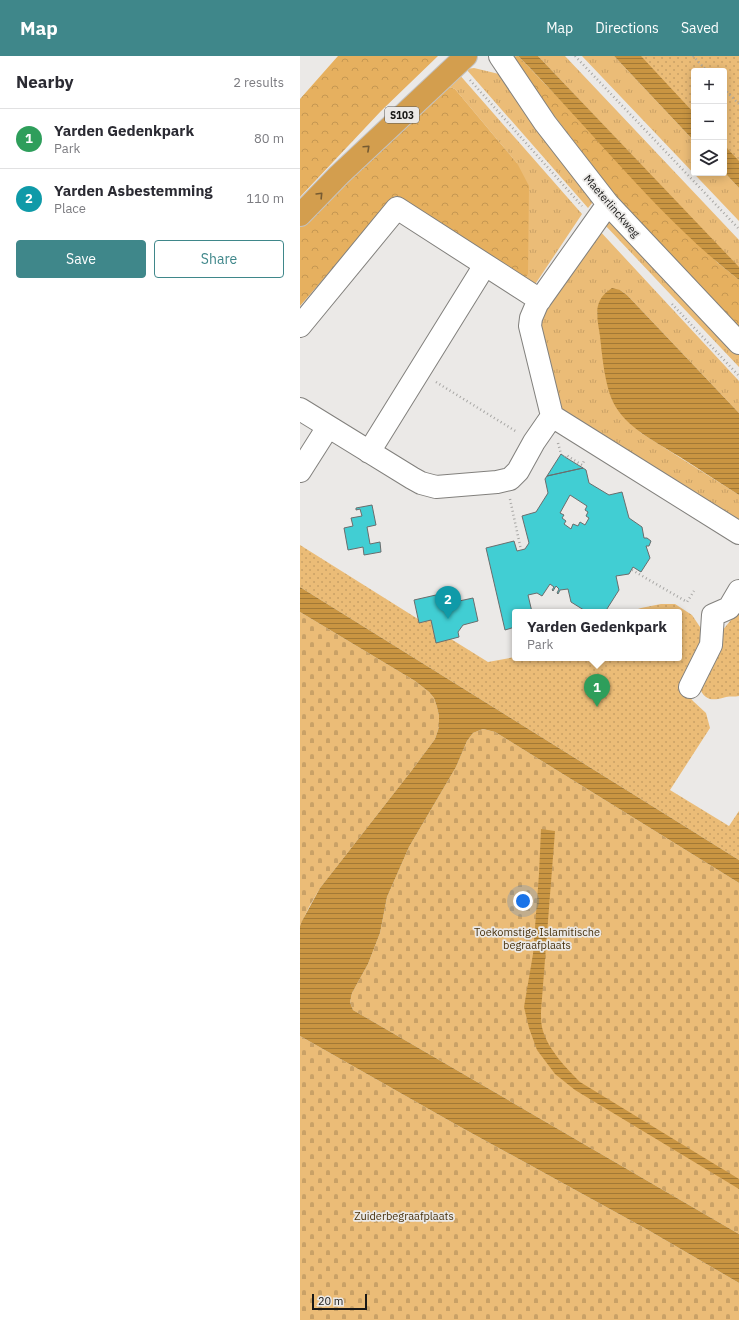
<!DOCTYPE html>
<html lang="en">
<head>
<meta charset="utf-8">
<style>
  body { margin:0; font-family:"IBM Plex Sans",sans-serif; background:#f7f7f7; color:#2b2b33 }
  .controls { position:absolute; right:12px; top:12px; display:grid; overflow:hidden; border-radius:4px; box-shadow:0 2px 10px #0003 }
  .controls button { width:36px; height:36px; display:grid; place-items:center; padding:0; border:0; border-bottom:1px solid #e1e1e2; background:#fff; color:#2b2b33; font:20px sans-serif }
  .scale { position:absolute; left:12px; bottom:10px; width:55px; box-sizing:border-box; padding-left:4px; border:2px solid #181817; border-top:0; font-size:11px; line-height:14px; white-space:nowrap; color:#181817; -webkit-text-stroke:3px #ebe9e7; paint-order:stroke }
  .you { position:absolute; left:223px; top:845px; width:14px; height:14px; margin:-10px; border:3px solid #fff; border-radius:50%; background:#1a73e8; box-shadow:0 0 0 6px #1a73e833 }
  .badge { display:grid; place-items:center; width:26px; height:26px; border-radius:50%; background:#3f878a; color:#fff; font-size:13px; font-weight:700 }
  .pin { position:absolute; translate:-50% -33px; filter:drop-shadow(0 1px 2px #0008) }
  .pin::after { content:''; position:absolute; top:21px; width:14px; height:12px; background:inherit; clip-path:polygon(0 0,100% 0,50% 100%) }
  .popup { position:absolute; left:212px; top:553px; width:170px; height:52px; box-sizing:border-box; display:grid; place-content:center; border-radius:4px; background:#fff; filter:drop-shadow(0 1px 3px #0005); font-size:13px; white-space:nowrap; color:#7c7c81 }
  .popup b { font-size:15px; color:#2b2b33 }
  .popup::after { content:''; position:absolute; left:50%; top:100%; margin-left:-8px; border:8px solid transparent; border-top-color:#fff }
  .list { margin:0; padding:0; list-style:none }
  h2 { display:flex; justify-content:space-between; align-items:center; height:52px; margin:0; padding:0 16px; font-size:17px }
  h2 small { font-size:13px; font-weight:400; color:#7c7c81 }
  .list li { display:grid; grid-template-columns:26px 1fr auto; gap:12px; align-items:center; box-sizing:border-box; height:60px; padding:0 16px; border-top:1px solid #e1e1e2 }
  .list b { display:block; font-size:15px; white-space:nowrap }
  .list p { margin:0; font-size:13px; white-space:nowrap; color:#7c7c81 }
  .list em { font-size:13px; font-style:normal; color:#7c7c81 }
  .actions { display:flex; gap:8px; padding:12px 16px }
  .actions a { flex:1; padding:9px 0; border:1px solid #3f878a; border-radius:4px; text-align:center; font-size:14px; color:#3f878a }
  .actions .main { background:#3f878a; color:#fff }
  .icon { flex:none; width:22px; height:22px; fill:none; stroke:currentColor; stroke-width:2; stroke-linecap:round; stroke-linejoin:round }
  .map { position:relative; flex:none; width:439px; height:1264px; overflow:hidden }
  header { display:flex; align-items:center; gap:24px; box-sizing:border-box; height:56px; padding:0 20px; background:#3f878a; color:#fff }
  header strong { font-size:19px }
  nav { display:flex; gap:22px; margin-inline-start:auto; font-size:14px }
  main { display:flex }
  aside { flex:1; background:#fff }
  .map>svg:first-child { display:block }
  .grass { fill:url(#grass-tufts) }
  .forest { fill:url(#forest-crowns) }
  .cemetery { fill:url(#cemetery-stones) }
  .park { fill:url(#park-dots) }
  .water { fill:url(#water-rules) }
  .building { fill:#41ced3; stroke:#6a6d6d; fill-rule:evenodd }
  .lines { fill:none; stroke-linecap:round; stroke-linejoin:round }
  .minor-casing { stroke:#82807d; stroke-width:24 }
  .highway-casing { stroke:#c3c3c3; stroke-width:24 }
  .path { stroke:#a7a6a4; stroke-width:2.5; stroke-dasharray:1 3; stroke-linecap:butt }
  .minor { stroke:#fff; stroke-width:22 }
  .highway { stroke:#d39e4e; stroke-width:22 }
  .oneway { stroke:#765b32 }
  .labels { text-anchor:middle; stroke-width:3.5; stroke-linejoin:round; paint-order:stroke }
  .shield { fill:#ebe9e7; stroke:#575755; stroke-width:1 }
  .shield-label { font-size:10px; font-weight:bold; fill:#181817 }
  .street-label { font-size:11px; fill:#181817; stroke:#ebe9e7 }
  .park-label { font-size:11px; fill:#47310d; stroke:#ebe9e7 }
</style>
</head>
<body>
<header>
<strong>Map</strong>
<nav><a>Map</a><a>Directions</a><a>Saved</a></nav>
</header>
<main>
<aside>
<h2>Nearby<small>2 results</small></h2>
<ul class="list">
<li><span class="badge" style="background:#2e9e5b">1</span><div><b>Yarden Gedenkpark</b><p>Park</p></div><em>80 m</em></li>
<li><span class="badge" style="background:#0f9aa8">2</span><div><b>Yarden Asbestemming</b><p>Place</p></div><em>110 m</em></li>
</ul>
<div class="actions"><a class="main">Save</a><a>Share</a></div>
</aside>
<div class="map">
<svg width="439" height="1264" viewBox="0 0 439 1264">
  <defs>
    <pattern id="grass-tufts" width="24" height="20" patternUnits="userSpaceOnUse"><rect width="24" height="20" fill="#ebbc77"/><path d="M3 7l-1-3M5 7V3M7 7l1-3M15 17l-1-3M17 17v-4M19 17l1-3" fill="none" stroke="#c9a166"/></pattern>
    <pattern id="forest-crowns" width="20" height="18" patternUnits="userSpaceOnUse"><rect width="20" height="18" fill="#e6b05f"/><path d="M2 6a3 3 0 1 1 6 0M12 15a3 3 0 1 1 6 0" fill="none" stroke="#c59752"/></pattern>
    <pattern id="cemetery-stones" width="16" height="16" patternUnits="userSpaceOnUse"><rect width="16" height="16" fill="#ebbc77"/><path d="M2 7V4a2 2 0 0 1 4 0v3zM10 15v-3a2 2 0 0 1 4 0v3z" fill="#c9a166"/></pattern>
    <pattern id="park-dots" width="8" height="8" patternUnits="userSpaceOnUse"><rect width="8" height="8" fill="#ebbc77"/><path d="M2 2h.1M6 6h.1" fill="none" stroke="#c9a166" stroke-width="1.8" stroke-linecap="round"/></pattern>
    <pattern id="water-rules" width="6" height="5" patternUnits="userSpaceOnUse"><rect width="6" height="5" fill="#c99542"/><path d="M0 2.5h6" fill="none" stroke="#a27936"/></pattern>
  </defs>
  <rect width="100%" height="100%" fill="#ebe9e7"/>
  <path class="grass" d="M238 0H265L439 184V212Z
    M282 0H314L394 85V117L424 116 439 132V165Z
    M174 12 199 18 293 146 288 152 166 13Z
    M158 17 282 158 236 227 229 230 220 223 217 107 155 33 143 29Z
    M308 164 315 166 439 298V311L304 168Z
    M298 173 439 325V357L327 239 320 234 297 256 308 330 312 344 341 377 439 439V464L263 356 256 345 241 272 243 260 250 246Z"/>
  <path class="forest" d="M38 0H138L81 55 0 141V43Z
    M218 0 418 207 439 224V273L326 153 209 1Z
    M143 29 155 33 217 107 229 130 228 218 225 222 220 223 95 140 0 250V168Z"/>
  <path class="cemetery" d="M0 556 115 625 129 636 134 642 137 651 139 660V671L135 683 112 714 20 832 9 851 0 870Z
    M183 673 195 676 439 827V1178L53 954 50 946 52 937 68 908 80 877 87 841 109 791 156 711 167 685 173 677Z
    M0 980 155 1068 348 1174 439 1227V1264H0Z"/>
  <path class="park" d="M334 0H439V112L424 96V15H394V64Z
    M0 489 118 563 120 567 131 564 136 586 151 583 188 606 215 601V602H267L269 605 280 604 283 602H379V556H329L341 552 361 548H375L392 559 400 571 404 584 382 632 393 645 406 657 410 672 370 734 429 770 439 755V804L0 531Z
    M439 554V640C435 641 430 640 426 641 412 645 405 645 399 631L422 575Z"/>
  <path class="water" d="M218 0H238L439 211V224C356 159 292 74 218 0Z
    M314 0H341L394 57V85Z
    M424 89 439 105V132L424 116Z
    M312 232 320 234 327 239 439 357V439C419 426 400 414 380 401 356 386 326 372 313 346 305 329 302 299 300 280 297 260 292 245 312 232Z
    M0 531 439 804V827L195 676 183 673 173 677 167 685 156 711 109 791 87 841 80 877 68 908 52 937 50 946 53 954 439 1178V1227L348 1174 155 1068 0 980V870L2 865 20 832 112 714 135 683 139 671V660L137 651 134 642 129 636 115 625 0 556Z
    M241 773 255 775 241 955C241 962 241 969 243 975 248 993 267 1013 280 1026L439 1123V1133L275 1034 255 1018 237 994 229 972 224 951 233 898 239 818Z"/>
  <path class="building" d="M261 398 265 401 283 412 247 420Z
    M283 412 286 414 289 427 309 439 322 436 329 462 342 471 344 482H347L351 485 349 490H346L350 502 341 516 333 511 329 518 316 520 319 534 305 556H287L271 546 268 533 260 534 258 538 257 537 259 533 256 530 253 535 252 534 254 531 250 528 242 540 237 537 228 539 232 556H215V571L205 574 186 492 214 485 217 495 225 493 229 487 222 460 236 456 248 437 245 423 247 420ZM270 439 287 450 285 454 288 456 286 460 289 462 285 469 280 466 278 470 273 468 271 473 264 468 266 465 262 462 264 459 260 457Z
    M72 449 76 469 67 471 70 488 80 486 81 496 64 499 63 491 48 494 44 472 53 470 51 462 62 460 60 453 56 454V452Z
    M136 539 150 547 173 542 178 565 163 569 158 576 159 581 136 587 131 564 119 567 114 544Z"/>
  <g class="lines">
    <defs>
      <path id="minor" d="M200 0 245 67 308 148 439 287
        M308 148 237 248 231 262 230 270 252 360 439 477
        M0 270 97 152 240 244
        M0 353 112 422 121 427 136 431 197 426 210 423 218 415 234 386 252 360
        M69 396 185 209
        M0 415 28 371
        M390 631 411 589 413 559 429 552 439 535"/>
      <path id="highway" d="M0 159 39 119 166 0"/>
    </defs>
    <use href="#minor" class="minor-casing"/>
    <use href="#highway" class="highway-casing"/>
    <path class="path" d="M275 0 439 173
      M393 0 407 15
      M170 24 282 150
      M424 33 439 48
      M372 248 439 320
      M136 326 217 376
      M258 387 261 398
      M265 401 266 399 282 409 284 405 283 404
      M210 443 221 494
      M332 514 387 546 394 535"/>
    <use href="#minor" class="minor"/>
    <use href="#highway" class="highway"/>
  </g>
  <defs><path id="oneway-chevron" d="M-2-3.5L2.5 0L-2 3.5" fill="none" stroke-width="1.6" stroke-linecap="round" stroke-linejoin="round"/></defs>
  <g class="oneway">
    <use href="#oneway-chevron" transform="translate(67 92) rotate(-43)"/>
    <use href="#oneway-chevron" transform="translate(20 139) rotate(-46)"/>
  </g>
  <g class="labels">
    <rect class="shield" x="85" y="51" width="34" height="16" rx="3"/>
    <g class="shield-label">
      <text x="102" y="63">S103</text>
    </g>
    <g class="street-label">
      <text transform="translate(312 150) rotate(49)" y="4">Maeterlinckweg</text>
    </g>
    <g class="park-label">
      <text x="237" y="880">Toekomstige Islamitische<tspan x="237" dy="13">begraafplaats</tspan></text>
      <text x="104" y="1164">Zuiderbegraafplaats</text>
    </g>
  </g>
</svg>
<div class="controls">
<button>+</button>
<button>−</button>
<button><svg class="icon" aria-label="layers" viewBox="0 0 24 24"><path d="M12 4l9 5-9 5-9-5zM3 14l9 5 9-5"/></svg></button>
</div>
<div class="scale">20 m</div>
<div class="you"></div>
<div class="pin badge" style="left:297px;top:651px;background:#2e9e5b">1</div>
<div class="popup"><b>Yarden Gedenkpark</b>Park</div>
<div class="pin badge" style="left:148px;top:563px;background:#0f9aa8">2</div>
</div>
</main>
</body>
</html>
